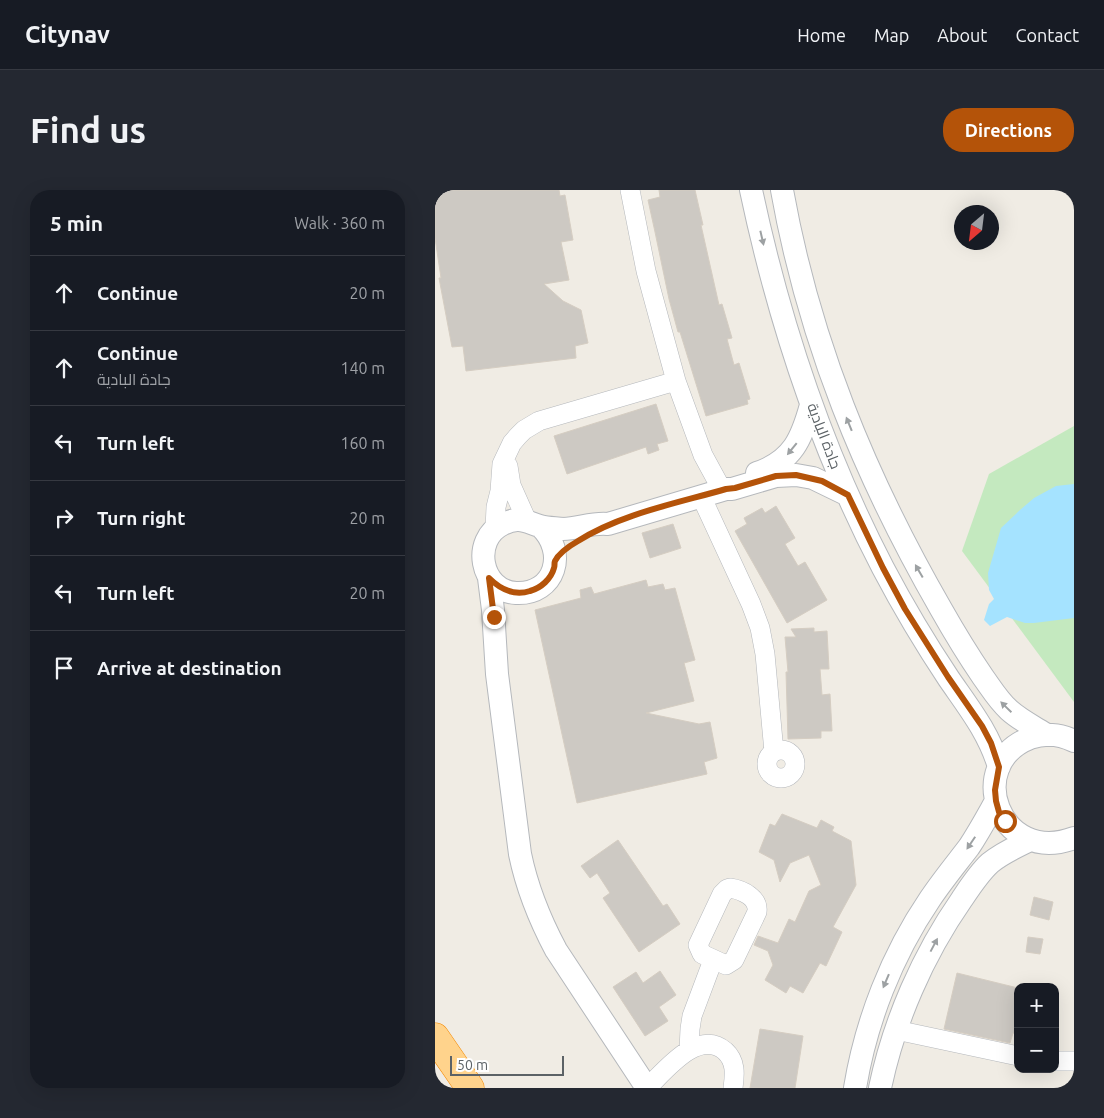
<!DOCTYPE html>
<html lang="en">
<head>
<meta charset="utf-8">
<style>
  body { margin:0; font-family:Ubuntu,Cairo,sans-serif; background:#242831; color:#f1f3f6 }
  .controls { position:absolute; right:15px; bottom:15px; display:grid; overflow:hidden; border-radius:10px; box-shadow:0 5px 20px #0002 }
  .controls button { width:45px; height:45px; display:grid; place-items:center; padding:0; border:0; border-bottom:1px solid #363941; background:#171b24; color:#f1f3f6; font:25px sans-serif }
  .compass { position:absolute; left:519px; top:15px; width:45px; height:45px; border-radius:50%; background:#171b24; box-shadow:0 5px 20px #0002; rotate:208deg }
  .scale { position:absolute; left:15px; bottom:12px; width:114px; box-sizing:border-box; padding-left:5px; border:2px solid #5c6266; border-top:0; font-size:14px; line-height:18px; white-space:nowrap; color:#5c6266; -webkit-text-stroke:4px #fff; paint-order:stroke }
  .stop { position:absolute; width:15px; height:15px; margin:-11px; border:4px solid #b45309; border-radius:50%; background:#fff }
  .stop.end { background:#b45309; border-color:#fff; box-shadow:0 1px 5px #0008 }
  .list { margin:0; padding:0; list-style:none }
  h2 { display:flex; justify-content:space-between; align-items:center; height:65px; margin:0; padding:0 20px; font-size:21px }
  h2 small { font-size:16px; font-weight:400; color:#9ea1a6 }
  .list li { display:grid; grid-template-columns:32px 1fr auto; gap:15px; align-items:center; box-sizing:border-box; height:75px; padding:0 20px; border-top:1px solid #363941 }
  .list b { display:block; font-size:19px; white-space:nowrap }
  .list p { margin:0; font-size:16px; white-space:nowrap; color:#9ea1a6 }
  .list em { font-size:16px; font-style:normal; color:#9ea1a6 }
  .icon { flex:none; width:28px; height:28px; fill:none; stroke:currentColor; stroke-width:2; stroke-linecap:round; stroke-linejoin:round }
  .map { position:relative; flex:none; width:639px; height:898px; overflow:hidden; border-radius:20px }
  header { display:flex; align-items:center; gap:30px; box-sizing:border-box; height:70px; padding:0 25px; background:#171b24; border-bottom:1px solid #363941 }
  header strong { font-size:24px }
  nav { display:flex; gap:28px; margin-inline-start:auto; font-size:18px }
  .intro { display:flex; align-items:center; justify-content:space-between; box-sizing:border-box; height:120px; padding:0 30px }
  h1 { margin:0; font-size:35px }
  .button { padding:12px 22px; border-radius:20px; background:#b45309; color:#fff; font-size:18px; font-weight:700 }
  main { display:flex; gap:30px; padding:0 30px }
  aside { flex:1; background:#171b24; border-radius:20px; box-shadow:0 5px 20px #0002 }
  .map>svg:first-child { display:block }
  .green { fill:#c4e9bf }
  .water { fill:#a5e3ff }
  .building { fill:#cdc9c3; stroke:#d5cdc2 }
  .lines { fill:none; stroke-linecap:round; stroke-linejoin:round }
  .minor-casing { stroke:#b5b8bc; stroke-width:20 }
  .tertiary-casing { stroke:#b5b8bc; stroke-width:24 }
  .motorway-casing { stroke:#f48900; stroke-width:29 }
  .minor { stroke:#fff; stroke-width:19 }
  .tertiary { stroke:#fff; stroke-width:22 }
  .motorway { stroke:#ffd38c; stroke-width:28 }
  .oneway { fill:#9da1a3 }
  .route { stroke:#b45309; stroke-width:6 }
  .labels { text-anchor:middle; stroke-width:4.5; stroke-linejoin:round; paint-order:stroke }
  .street-label { font-size:15px; fill:#5c6266; stroke:#fff }
</style>
</head>
<body>
<header>
<strong>Citynav</strong>
<nav><a>Home</a><a>Map</a><a>About</a><a>Contact</a></nav>
</header>
<div class="intro"><h1>Find us</h1><a class="button">Directions</a></div>
<main>
<aside>
<h2>5 min<small>Walk · 360 m</small></h2>
<ul class="list">
<li><svg class="icon" aria-label="ahead" viewBox="0 0 24 24"><path d="M12 20V5M6 11l6-6 6 6"/></svg><div><b>Continue</b></div><em>20 m</em></li>
<li><svg class="icon" aria-label="ahead" viewBox="0 0 24 24"><path d="M12 20V5M6 11l6-6 6 6"/></svg><div><b>Continue</b><p>جادة البادية</p></div><em>140 m</em></li>
<li><svg class="icon" aria-label="left" viewBox="0 0 24 24"><path d="M17 20v-9H6M10 6l-5 5 5 5"/></svg><div><b>Turn left</b></div><em>160 m</em></li>
<li><svg class="icon" aria-label="right" viewBox="0 0 24 24"><path d="M7 20v-9h11M14 6l5 5-5 5"/></svg><div><b>Turn right</b></div><em>20 m</em></li>
<li><svg class="icon" aria-label="left" viewBox="0 0 24 24"><path d="M17 20v-9H6M10 6l-5 5 5 5"/></svg><div><b>Turn left</b></div><em>20 m</em></li>
<li><svg class="icon" aria-label="arrive" viewBox="0 0 24 24"><path d="M6 21V4h12l-3 4 3 4H6"/></svg><div><b>Arrive at destination</b></div></li>
</ul>
</aside>
<div class="map">
<svg width="639" height="898" viewBox="0 0 639 898">
  <rect width="100%" height="100%" fill="#f0ece4"/>
  <path class="green" d="M639 236V512L527 361 554 284Z"/>
  <path class="water" d="M639 294V428L599 433H590L572 427 555 436 549 430 554 414 559 409 554 400 553 383 566 338 585 320 599 308 621 296Z"/>
  <path class="building" d="M9 0H124L125 6 130 5 138 50 126 52 134 90 109 94 128 111 146 120 153 153 140 156 141 168 31 181 28 156 17 157 4 88H6L0 48V3Z
    M224 0H260L268 35H266L284 115 287 114 297 148 292 149 299 175 304 173 315 209 312 210 313 214 271 226 245 142H243L234 109 220 42 213 10 225 7Z
    M221 214 233 251 222 254 224 260 213 264 211 257 132 284 119 246Z
    M341 316 360 348 350 354 363 376 370 372 392 410 352 433 300 341 312 334 309 328 327 318 330 323Z
    M238 334 246 358 215 368 207 343Z
    M211 390 213 397 228 394 230 400 240 398 260 470 249 473 259 511 211 523 264 534 275 532 282 568 269 572 272 584 142 613 100 420 146 408 145 400 156 397 159 404Z
    M379 438V442L392 441 394 479H385L387 505 395 504 397 541H386V548L353 549 351 482H353L350 447H361L356 439Z
    M347 624 382 638 386 630 399 637 397 641 416 651 421 695 398 737 407 742 391 776 385 773 368 803 355 796 351 803 330 790 338 775 333 761 319 755 323 746 343 753 354 729 360 732 374 701 386 695 374 665 355 673 345 692 339 670 324 662 335 634 340 636Z
    M183 650 228 716 232 714 245 734 204 762 168 708 175 703 162 683 155 688 146 676Z
    M599 707 618 712 614 730 595 725Z
    M593 747 608 749 605 764 591 762Z
    M225 781 241 805 224 817 233 831 210 846 178 797 201 782 208 793Z
    M522 783 583 798V844L578 843 575 853 509 839Z
    M325 839 368 846 360 898H315Z"/>
  <g class="lines">
    <defs>
      <path id="minor" d="M195 0 211 81 241 191 268 265 287 300
        M73 276 76 295 92 331
        M266 306 316 414 325 438 330 464 339 562
        M60 339 61 317 65 301 67 274 77 253 83 246 89 240 104 231 241 191
        M332 574a14 14 0 1 1 28 0a14 14 0 1 1-28 0Z
        M295 698C308 700 324 708 322 722L299 770 291 775 267 764 263 755 287 704 292 699Z
        M461 840 583 866
        M254 860 255 839 257 826 278 770
        M620 871H639
        M212 898C230 881 263 838 290 861 301 871 300 884 298 898"/>
      <path id="tertiary" d="M316 0C344 132 386 259 448 378 468 416 490 453 514 489 534 518 554 543 564 577
        M347 0C374 151 430 287 506 419 519 442 533 465 548 487 556 498 563 510 574 520 585 530 599 537 612 545
        M322 283C358 271 367 248 376 215
        M105 336C133 362 120 405 81 403 45 401 36 349 68 334 84 326 91 332 105 336 112 338 121 338 128 339 143 339 158 332 173 334L291 299H297L341 286 361 285 378 288 413 305
        M54 388 58 420 62 484 85 664C92 698 105 730 121 760L212 898
        M639 551C625 544 609 543 595 548 528 574 564 676 639 648
        M420 898C431 831 457 765 495 709 507 691 521 674 534 657 544 642 552 627 561 611
        M445 898C459 831 488 765 527 709 535 697 544 683 555 673 567 663 581 657 595 650"/>
      <path id="motorway" d="M0 847 35 898"/>
    </defs>
    <use href="#minor" class="minor-casing"/>
    <use href="#tertiary" class="tertiary-casing"/>
    <use href="#motorway" class="motorway-casing"/>
    <use href="#minor" class="minor"/>
    <use href="#tertiary" class="tertiary"/>
    <use href="#motorway" class="motorway"/>
  </g>
  <defs><path id="oneway-solid" d="M-6-.8H1V-3.2L6.5 0L1 3.2V.8H-6Z" transform="scale(1.25)"/></defs>
  <g class="oneway">
    <use href="#oneway-solid" transform="translate(327 48) rotate(77)"/>
    <use href="#oneway-solid" transform="translate(414 234) rotate(-112)"/>
    <use href="#oneway-solid" transform="translate(357 259) rotate(129)"/>
    <use href="#oneway-solid" transform="translate(484 381) rotate(-120)"/>
    <use href="#oneway-solid" transform="translate(571 517) rotate(-136)"/>
    <use href="#oneway-solid" transform="translate(536 653) rotate(124)"/>
    <use href="#oneway-solid" transform="translate(499 755) rotate(-62)"/>
    <use href="#oneway-solid" transform="translate(451 791) rotate(113)"/>
  </g>
  <g class="lines">
    <path class="route" d="M59 427 54 388C66 400 79 406 95 401 106 398 116 389 119 378 120 376 119 373 120 371 124 363 136 355 143 351 185 324 243 313 291 299L300 298 341 286 361 285 387 291 413 305 448 378 470 419 513 487 547 536 556 553 564 577 560 600 561 611 564 622 570 631"/>
  </g>
  <g class="labels">
    <g class="street-label">
      <text transform="translate(389 246) rotate(69)" y="5">جادة البادية</text>
    </g>
  </g>
</svg>
<div class="controls">
<button>+</button>
<button>−</button>
</div>
<svg class="compass" viewBox="-18 -18 36 36"><path d="M0-13l5 13h-10z" fill="#e53935"/><path d="M0 13l5-13h-10z" fill="#9ea1a6"/></svg>
<div class="scale">50 m</div>
<div class="stop" style="left:570px;top:631px"></div>
<div class="stop end" style="left:59px;top:427px"></div>
</div>
</main>
</body>
</html>
